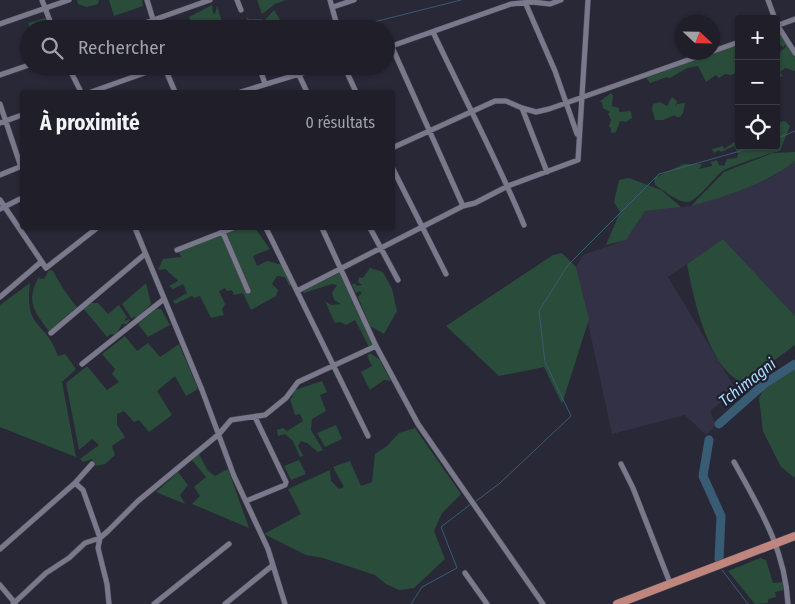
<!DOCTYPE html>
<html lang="fr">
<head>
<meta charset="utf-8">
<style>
  body { margin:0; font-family:"Fira Sans Condensed",sans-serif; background:#2c2b35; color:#f1f3f6 }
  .controls { position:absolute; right:15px; top:15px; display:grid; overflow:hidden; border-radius:5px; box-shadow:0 1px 4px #0004 }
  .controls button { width:45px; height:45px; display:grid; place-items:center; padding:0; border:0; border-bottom:1px solid #3c3c46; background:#1f1e29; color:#f1f3f6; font:25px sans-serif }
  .compass { position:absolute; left:675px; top:15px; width:45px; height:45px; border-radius:50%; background:#1f1e29; box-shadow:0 1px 4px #0004; rotate:112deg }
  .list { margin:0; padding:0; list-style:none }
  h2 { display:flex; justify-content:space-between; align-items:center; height:65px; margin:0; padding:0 20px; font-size:21px }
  h2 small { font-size:16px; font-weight:400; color:#a1a2a8 }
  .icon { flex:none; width:28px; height:28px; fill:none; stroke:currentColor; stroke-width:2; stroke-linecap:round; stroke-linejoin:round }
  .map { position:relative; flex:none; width:795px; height:604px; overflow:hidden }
  .search { position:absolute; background:#1f1e29; box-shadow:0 1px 4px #0004; left:20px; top:20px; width:375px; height:55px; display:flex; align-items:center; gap:12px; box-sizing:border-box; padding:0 18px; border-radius:28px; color:#a1a2a8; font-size:19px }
  .panel { position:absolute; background:#1f1e29; box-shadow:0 1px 4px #0004; left:20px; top:90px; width:375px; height:140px; border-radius:5px }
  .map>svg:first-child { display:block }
  .built { fill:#333146 }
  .green { fill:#2a4c3a }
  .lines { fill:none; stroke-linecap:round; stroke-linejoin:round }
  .stream { stroke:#385c73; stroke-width:1 }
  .river { stroke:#385c73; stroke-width:9 }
  .minor-casing { stroke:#474653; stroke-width:6 }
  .trunk-casing { stroke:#474653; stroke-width:9 }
  .minor { stroke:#7a798b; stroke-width:5 }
  .trunk { stroke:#c0867e; stroke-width:8 }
  .labels { text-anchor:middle; stroke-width:4.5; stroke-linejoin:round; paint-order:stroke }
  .water-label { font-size:16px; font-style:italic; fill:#a9dbfc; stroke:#201f2d }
</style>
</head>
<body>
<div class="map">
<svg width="795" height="604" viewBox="0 0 795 604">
  <rect width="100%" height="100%" fill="#292837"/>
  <path class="built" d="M795 161V316L723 239 668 277 736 390 710 411 716 425 706 435 685 415 612 434 576 267 583 255 626 240 645 211 691 206 711 200 772 177Z"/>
  <path class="green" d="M77 0H99L98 4 87 7 78 4Z
    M109 0H142L143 6 114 16Z
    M257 0H286L275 4 262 14Z
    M212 5 213 13 215 14 217 6 223 26 239 22 242 29H193L189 17Z
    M274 10 283 25 293 22 297 23V29H250L246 16 249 19H262L264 21Z
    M45 18 50 29H30L28 23Z
    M776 28 795 57V71L785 68 780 72 783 76 776 79V55L786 47V45L783 47C777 43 776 36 776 28Z
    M739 44V70L732 75 725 74 719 78 716 75 706 82 698 66 687 68 670 78 667 77 650 83 646 78Z
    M611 93 613 95 612 106 619 108V112L631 111 632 118 626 122 620 121 616 132 611 133V128L609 127 611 120 608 114 610 112 603 108 602 102H599Z
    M672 97 677 101 675 108 677 104 685 103 683 113 680 117H676L675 115 663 120H655L652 109 653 104 660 102 667 106Z
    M785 121 790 126 780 151C775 151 729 167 724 170 714 176 697 203 686 202 676 201 663 190 655 185L654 178 684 164H702L699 169 712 166 711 162 717 160 719 165 724 166 727 159 737 158 738 154 734 146 721 152 719 150 714 153 712 149 723 146 724 149 739 139V146H776V123Z
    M795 152V161C766 184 727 196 691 206L724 172 773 153Z
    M629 178 661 190 681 207 645 211 626 240 606 245 620 212 614 202 619 180Z
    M238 228H255L270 249 253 256 257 266 267 261 283 265 295 287 289 285 285 277 277 276 272 284 278 290 276 296 251 310 243 293 234 295 232 290 227 291 225 288 219 291 225 304 222 310 224 315 211 318 200 296 194 298 192 296 175 304 173 301 187 293 183 284 173 289 169 286 178 281C174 276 170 275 166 269L158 270 163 259 181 257 179 252Z
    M723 239 795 316V345L744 383C709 371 693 297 687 264Z
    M562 253 576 267 589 319 562 404 544 367 499 376 446 326 553 255Z
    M370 268 383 272 392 289 397 311 384 334 370 326 358 297 362 293 360 291 356 293 352 285 354 283 357 286 362 285 358 282 359 277 363 278Z
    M49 270 53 271C60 284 67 295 77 307L49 331C34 311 26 303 38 278L44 279Z
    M341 272 373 345 369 347 355 320 346 325 340 322 335 323 325 301 331 305 341 304 334 300 332 293 337 285 332 284 304 293 302 291Z
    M30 283C24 331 46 320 58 356L65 354 76 369 62 382 76 457 0 427V305Z
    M146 283 151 304 136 319 134 316 132 319 122 304Z
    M89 303H98L108 314 119 305 127 317 124 321 129 319 130 320 127 324H122L116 335 111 334 107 337 83 308Z
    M156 309H161L170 325 148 337 138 324Z
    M125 336 137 351 148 343 160 357 179 344 198 389 186 396 175 376 157 391 172 415 149 432 139 420 134 422 124 411 117 414V425L125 437 112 446 115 455 105 464 95 466 92 459 83 462 80 459 99 445 92 439 79 450 66 383 87 366 107 390 119 382 112 374 115 369 102 354Z
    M370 353 379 359 391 381 384 380 370 390 361 372 372 366 367 356Z
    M795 363V478L781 467 763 431 759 398 764 388Z
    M322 381 327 392 320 395 326 411 312 419 311 430 323 450 318 452 307 443 301 441 298 446 303 456 300 457 293 441 285 434 278 436 277 430 283 428 287 431 303 421 300 414 295 415 290 399 293 397 292 394 295 390Z
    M336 425 342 439 325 447 317 433Z
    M415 428 461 494 442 513 434 531 445 559 414 588 399 590 386 584 375 575 323 558 306 555 264 534 301 514 288 489 330 470 331 481 339 489 344 487 333 467 350 461 361 486 372 482 375 454 387 446 399 433Z
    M199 454 208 471 215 476 228 469 249 528 192 504 200 496 194 487 206 477 192 460Z
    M299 460 306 474 291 480 284 466Z
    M178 472 188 485 180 495 185 504 156 492Z
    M760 558 766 560 773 583 783 582 784 590 775 592 776 597 768 599V603L755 604 728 571Z"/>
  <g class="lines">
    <path class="stream" d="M251 29H262
      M346 29 461 0
      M776 139 795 131
      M475 502 500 483 571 416 545 362 539 311 568 265 659 174 758 146
      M722 570 748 604
      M411 604 422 587 457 568 441 527 471 504"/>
    <path class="river" d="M719 424 764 384 795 364
      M709 440 703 476 721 516 719 559"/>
    <defs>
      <path id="minor" d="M42 0 53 29
        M147 0 156 29
        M237 0 241 10
        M330 0 338 29
        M768 0 775 19
        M525 2 555 71 577 134
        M333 7 354 0
        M776 23 795 53
        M0 24 69 0
        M776 26 795 19
        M128 29 210 0
        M433 32C463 96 497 159 524 225
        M392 47 463 206
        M386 48 511 4 532 2 550 4 561 0
        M68 66 81 92
        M164 66 175 92
        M259 66 265 84
        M344 66 356 92
        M298 73 307 92
        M0 75 29 65
        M91 92 164 66
        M241 92 325 66
        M0 104 21 167
        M522 108 536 112 549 109 739 42
        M0 123 22 115
        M392 148 495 101H506L522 108 547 172
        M392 167 446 274
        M0 175 22 166
        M0 200 46 268 97 228
        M0 209 22 198
        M135 228 202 390 234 476 268 549 285 604
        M221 228 248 291
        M266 228 368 436
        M322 228 376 346 418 424 543 604
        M370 228 398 280
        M177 250 233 228
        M299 290 463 206 475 203 508 186 578 160 588 0
        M0 297 41 262
        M51 333 145 254
        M82 364 164 299
        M734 462C760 509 785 549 788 604
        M621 464 633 488 670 583
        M75 483 83 490 100 538 98 548 107 584 109 604
        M246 501 285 485 286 482 255 417
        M0 549 75 483 92 464
        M465 573 487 604
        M0 585 15 603
        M13 604 46 573 69 558 85 543 100 538 108 531 138 501 219 434 231 420 265 415 286 398 298 382 376 346
        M154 604 229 544
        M225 604 273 565"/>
      <path id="trunk" d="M617 604 795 536"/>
    </defs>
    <use href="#minor" class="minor-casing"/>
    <use href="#trunk" class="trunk-casing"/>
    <use href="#minor" class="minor"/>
    <use href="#trunk" class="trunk"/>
  </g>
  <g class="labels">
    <g class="water-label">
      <text transform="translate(747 382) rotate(-38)" y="6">Tchimagni</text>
    </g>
  </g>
</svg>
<div class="controls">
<button>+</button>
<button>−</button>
<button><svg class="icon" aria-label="locate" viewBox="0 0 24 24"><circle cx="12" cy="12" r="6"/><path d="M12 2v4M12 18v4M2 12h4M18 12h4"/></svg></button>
</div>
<svg class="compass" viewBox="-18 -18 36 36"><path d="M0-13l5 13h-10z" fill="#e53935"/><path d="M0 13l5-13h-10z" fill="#a1a2a8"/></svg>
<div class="search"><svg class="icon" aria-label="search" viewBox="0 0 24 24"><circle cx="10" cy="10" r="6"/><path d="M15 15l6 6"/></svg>Rechercher</div>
<section class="panel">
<h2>À proximité<small>0 résultats</small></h2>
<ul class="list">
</ul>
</section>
</div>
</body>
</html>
